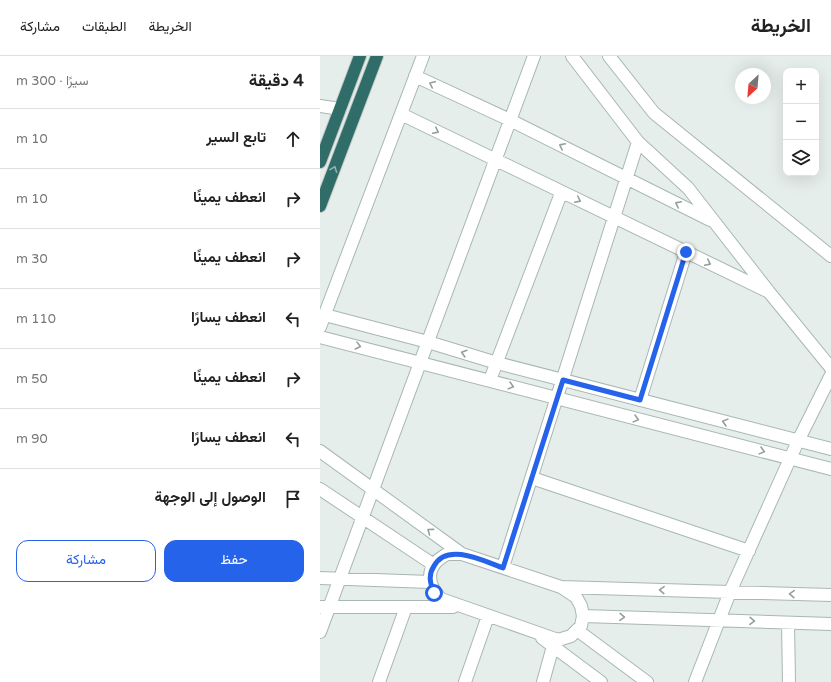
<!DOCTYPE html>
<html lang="ar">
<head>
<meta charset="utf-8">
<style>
  body { margin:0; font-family:"Varela Round",Vazirmatn,sans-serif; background:#f2f2f2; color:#222; direction:rtl }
  .controls { position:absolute; right:12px; top:12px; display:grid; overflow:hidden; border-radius:8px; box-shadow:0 4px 16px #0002 }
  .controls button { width:36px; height:36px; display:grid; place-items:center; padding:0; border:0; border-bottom:1px solid #e0e0e0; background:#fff; color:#222; font:20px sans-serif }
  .compass { position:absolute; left:415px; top:12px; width:36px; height:36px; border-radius:50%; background:#fff; box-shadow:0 4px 16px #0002; rotate:206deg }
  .stop { position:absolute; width:12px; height:12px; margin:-9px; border:3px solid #2563eb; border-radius:50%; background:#fff }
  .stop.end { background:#2563eb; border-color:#fff; box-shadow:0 1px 4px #0008 }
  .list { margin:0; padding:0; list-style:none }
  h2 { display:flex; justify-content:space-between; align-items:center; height:52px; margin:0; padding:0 16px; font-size:17px }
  h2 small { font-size:13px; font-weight:400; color:#767676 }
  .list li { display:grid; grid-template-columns:26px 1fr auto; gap:12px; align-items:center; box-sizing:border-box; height:60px; padding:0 16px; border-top:1px solid #e0e0e0 }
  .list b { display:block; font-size:15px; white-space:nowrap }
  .list em { font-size:13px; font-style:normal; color:#767676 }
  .actions { display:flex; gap:8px; padding:12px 16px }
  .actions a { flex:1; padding:9px 0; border:1px solid #2563eb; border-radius:12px; text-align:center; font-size:14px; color:#2563eb }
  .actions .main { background:#2563eb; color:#fff }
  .icon { flex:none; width:22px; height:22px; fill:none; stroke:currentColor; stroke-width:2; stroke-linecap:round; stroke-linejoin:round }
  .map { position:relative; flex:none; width:511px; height:626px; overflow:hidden; direction:ltr }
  header { display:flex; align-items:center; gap:24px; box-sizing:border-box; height:56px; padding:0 20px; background:#fff; border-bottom:1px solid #e0e0e0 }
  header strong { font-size:19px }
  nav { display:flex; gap:22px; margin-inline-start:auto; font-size:14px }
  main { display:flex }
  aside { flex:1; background:#fff }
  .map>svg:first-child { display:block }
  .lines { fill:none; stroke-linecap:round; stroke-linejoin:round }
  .minor-casing { stroke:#a8b7b4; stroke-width:14 }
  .highway-casing { stroke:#c2cac9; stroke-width:14 }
  .minor { stroke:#fff; stroke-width:12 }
  .highway { stroke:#306d68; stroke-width:12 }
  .oneway { stroke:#92a09e }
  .oneway2 { stroke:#93b4b0 }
  .route { stroke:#2563eb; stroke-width:5 }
</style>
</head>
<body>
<header>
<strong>الخريطة</strong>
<nav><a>الخريطة</a><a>الطبقات</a><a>مشاركة</a></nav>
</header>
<main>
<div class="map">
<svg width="511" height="626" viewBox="0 0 511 626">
  <rect width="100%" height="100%" fill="#e6eeec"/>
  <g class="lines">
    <defs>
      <path id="minor" d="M252 0 318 86 368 132 449 236 511 312
        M289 0 334 57 511 200
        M95 20 190 64 390 164
        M0 50 20 53
        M81 58 449 236
        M5 259 108 286 177 307 511 393
        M0 271 103 0
        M0 281 511 413
        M170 324 240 140
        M320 344 366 196
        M0 395 142 498
        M212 422 429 495
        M0 433 114 509
        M127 498H142L241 531 256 541 261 550 263 560 261 570 251 580 238 584 121 543C111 533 105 518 116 506 119 503 124 500 127 498Z
        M183 511 318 86
        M0 522 110 526
        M241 531 511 539
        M0 551H133
        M263 560 511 568
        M468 567 469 626
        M257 574 327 626
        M0 576 214 0
        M222 582 281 626
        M59 626 86 551
        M145 626 168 560
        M223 626 233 590
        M375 626 410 536 478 385 511 319"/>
      <path id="highway" d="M0 106 40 0
        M0 150 57 0"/>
    </defs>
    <use href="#minor" class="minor-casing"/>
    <use href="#highway" class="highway-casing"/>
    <use href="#minor" class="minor"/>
    <use href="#highway" class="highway"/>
  </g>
  <defs><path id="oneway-chevron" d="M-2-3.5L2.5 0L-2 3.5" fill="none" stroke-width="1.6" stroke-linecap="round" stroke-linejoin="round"/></defs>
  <g class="oneway">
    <use href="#oneway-chevron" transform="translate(112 28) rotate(-155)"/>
    <use href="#oneway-chevron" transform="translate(116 75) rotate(26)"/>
    <use href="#oneway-chevron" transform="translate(242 90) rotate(-153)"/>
    <use href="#oneway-chevron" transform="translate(258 144) rotate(26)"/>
    <use href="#oneway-chevron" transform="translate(358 148) rotate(-154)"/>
    <use href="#oneway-chevron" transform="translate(388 207) rotate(26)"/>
    <use href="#oneway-chevron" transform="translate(38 290) rotate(14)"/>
    <use href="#oneway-chevron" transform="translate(144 297) rotate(-163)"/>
    <use href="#oneway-chevron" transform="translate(191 330) rotate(15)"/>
    <use href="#oneway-chevron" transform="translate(316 363) rotate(15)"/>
    <use href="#oneway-chevron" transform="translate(405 366) rotate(-165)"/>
    <use href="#oneway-chevron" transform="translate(442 395) rotate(15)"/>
    <use href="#oneway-chevron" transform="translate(110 475) rotate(-144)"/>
    <use href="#oneway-chevron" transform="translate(342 534) rotate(-178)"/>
    <use href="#oneway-chevron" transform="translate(472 538) rotate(-178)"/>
    <use href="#oneway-chevron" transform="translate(302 561) rotate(2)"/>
    <use href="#oneway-chevron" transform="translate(432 565) rotate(2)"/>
  </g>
  <use class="oneway2" href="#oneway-chevron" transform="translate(14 113) rotate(-69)"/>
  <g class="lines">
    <path class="route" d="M114 537C110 527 108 519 114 510 127 486 164 505 183 512L243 324 320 344 366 196"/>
  </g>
</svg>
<div class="controls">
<button>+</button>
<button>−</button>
<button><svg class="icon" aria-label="layers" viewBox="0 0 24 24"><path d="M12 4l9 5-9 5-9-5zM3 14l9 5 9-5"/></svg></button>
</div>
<svg class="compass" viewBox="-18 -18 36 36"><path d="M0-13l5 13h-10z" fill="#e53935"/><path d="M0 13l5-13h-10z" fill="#767676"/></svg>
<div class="stop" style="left:114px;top:537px"></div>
<div class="stop end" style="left:366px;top:196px"></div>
</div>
<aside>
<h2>4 دقيقة<small>سيرًا · 300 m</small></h2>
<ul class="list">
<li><svg class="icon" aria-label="ahead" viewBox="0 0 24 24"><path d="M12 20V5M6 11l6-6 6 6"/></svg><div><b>تابع السير</b></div><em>10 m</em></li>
<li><svg class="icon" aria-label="right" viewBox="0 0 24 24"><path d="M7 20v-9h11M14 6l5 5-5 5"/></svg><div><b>انعطف يمينًا</b></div><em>10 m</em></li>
<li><svg class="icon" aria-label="right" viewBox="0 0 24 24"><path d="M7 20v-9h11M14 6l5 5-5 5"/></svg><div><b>انعطف يمينًا</b></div><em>30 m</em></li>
<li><svg class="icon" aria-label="left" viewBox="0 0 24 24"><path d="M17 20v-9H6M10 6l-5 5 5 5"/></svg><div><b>انعطف يسارًا</b></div><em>110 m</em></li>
<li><svg class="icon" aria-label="right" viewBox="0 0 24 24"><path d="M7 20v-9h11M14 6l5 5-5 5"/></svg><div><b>انعطف يمينًا</b></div><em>50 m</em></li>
<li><svg class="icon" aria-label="left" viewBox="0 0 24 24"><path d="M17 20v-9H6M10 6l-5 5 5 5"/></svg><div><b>انعطف يسارًا</b></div><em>90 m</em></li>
<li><svg class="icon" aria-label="arrive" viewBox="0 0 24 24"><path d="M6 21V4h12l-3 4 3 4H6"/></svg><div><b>الوصول إلى الوجهة</b></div></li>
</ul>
<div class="actions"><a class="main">حفظ</a><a>مشاركة</a></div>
</aside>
</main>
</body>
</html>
